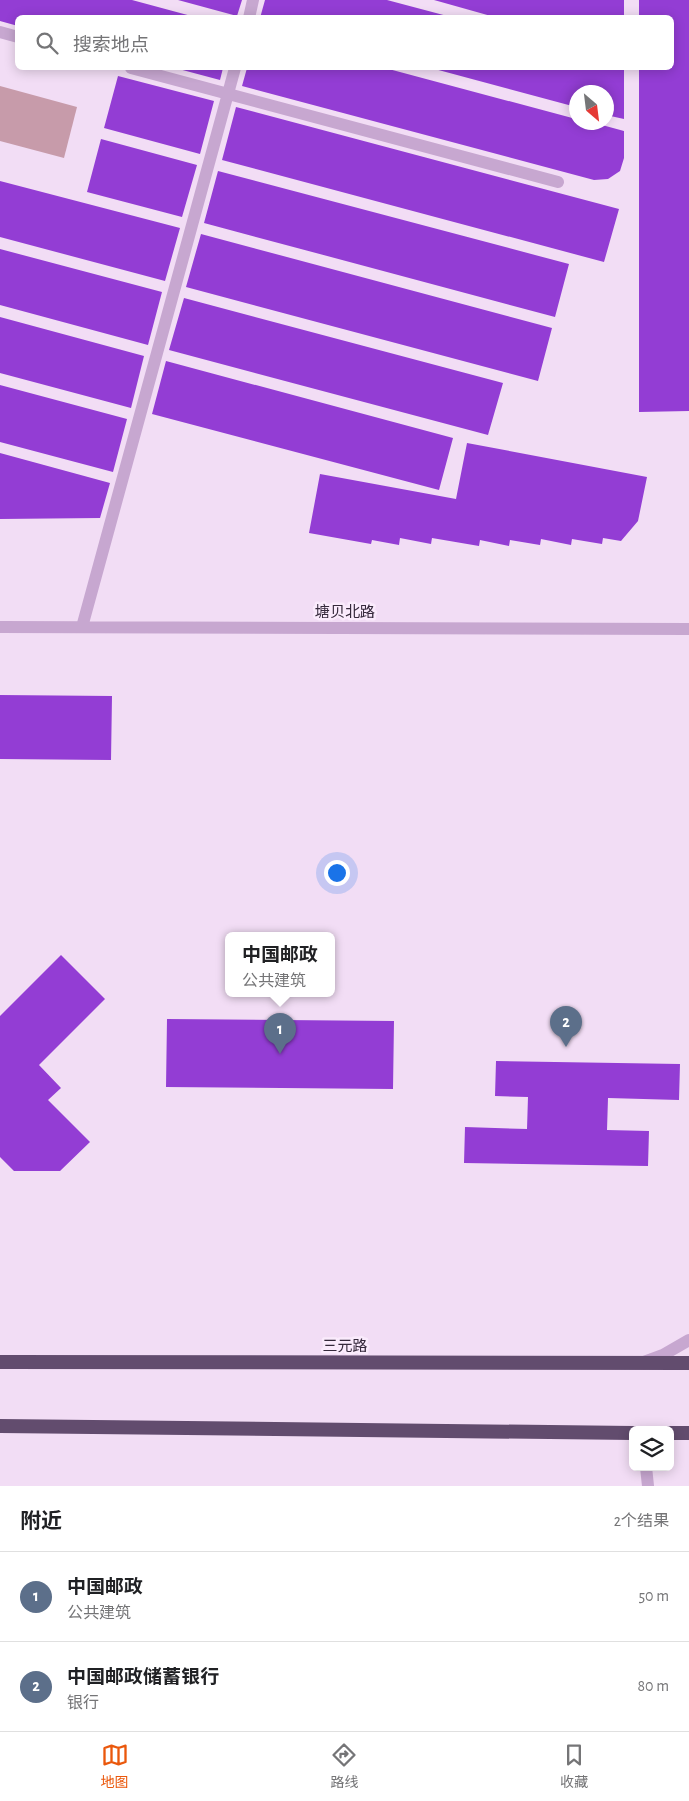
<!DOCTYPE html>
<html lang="zh">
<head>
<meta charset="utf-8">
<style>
  body { margin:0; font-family:"Alegreya Sans","Noto Sans SC",sans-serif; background:#f6f6f6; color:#202124 }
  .controls { position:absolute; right:15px; bottom:15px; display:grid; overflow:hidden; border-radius:8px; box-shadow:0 2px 12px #0003 }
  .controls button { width:45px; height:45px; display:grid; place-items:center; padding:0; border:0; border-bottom:1px solid #e0e0e0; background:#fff; color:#202124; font:25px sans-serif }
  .compass { position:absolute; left:569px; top:85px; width:45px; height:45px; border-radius:50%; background:#fff; box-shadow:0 2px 12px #0003; rotate:152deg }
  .you { position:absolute; left:336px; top:872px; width:18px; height:18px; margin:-12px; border:4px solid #fff; border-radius:50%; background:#1a73e8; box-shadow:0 0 0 8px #1a73e833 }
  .badge { display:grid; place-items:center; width:32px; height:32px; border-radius:50%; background:#ea580c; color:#fff; font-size:16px; font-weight:700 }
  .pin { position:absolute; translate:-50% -41px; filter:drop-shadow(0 1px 2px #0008) }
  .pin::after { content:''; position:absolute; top:26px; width:18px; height:15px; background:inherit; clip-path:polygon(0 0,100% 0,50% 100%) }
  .popup { position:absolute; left:225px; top:932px; width:110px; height:65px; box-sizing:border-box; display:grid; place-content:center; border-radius:8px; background:#fff; filter:drop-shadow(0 1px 4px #0005); font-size:16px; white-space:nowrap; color:#757577 }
  .popup b { font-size:19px; color:#202124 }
  .popup::after { content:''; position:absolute; left:50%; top:100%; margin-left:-10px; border:10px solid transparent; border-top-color:#fff }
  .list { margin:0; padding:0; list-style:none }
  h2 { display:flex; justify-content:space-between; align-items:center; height:65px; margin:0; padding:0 20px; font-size:21px }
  h2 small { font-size:16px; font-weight:400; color:#757577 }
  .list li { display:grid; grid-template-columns:32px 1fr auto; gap:15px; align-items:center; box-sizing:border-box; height:90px; padding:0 20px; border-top:1px solid #e0e0e0 }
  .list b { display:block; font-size:19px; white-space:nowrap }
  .list p { margin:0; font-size:16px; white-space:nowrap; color:#757577 }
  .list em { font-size:16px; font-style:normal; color:#757577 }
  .icon { flex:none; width:28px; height:28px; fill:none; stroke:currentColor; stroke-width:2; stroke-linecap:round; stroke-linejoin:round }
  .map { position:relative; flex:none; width:689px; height:1486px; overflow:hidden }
  .search { position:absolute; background:#fff; box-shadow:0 2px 12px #0003; left:15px; right:15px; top:15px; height:55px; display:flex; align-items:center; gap:12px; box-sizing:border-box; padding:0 18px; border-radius:8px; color:#757577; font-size:19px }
  .sheet { height:245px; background:#fff }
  nav { display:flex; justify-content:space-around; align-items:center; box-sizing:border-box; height:70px; border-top:1px solid #e0e0e0; background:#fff; font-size:14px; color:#757577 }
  nav a { display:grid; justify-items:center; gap:2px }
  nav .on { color:#ea580c }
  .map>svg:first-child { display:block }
  .green { fill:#c79baa }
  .building { fill:#933dd4 }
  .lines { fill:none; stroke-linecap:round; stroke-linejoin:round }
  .minor { stroke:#c7a7d0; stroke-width:12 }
  .tertiary { stroke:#c7a7d0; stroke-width:12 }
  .trunk { stroke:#624c6e; stroke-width:14 }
  .labels { text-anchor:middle; stroke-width:5; stroke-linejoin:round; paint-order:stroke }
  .street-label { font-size:15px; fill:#35293b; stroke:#faebfc }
</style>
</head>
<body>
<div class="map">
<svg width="689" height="1486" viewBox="0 0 689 1486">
  <rect width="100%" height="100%" fill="#f2ddf5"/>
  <path class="green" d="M0 86 77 107 64 158 0 141Z"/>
  <path class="building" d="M0 0H132L195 17 18 18V26L0 21Z
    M178 0H242L237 16Z
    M265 0H387L451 17 260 18Z
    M434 0H624V18H498Z
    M639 0H689V411L639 412V68H672V18H639Z
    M175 68H223L220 80Z
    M247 68H385L576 119V122H591L624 131V158L620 171 608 179 594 180 242 86Z
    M431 68H624V119L606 115V92H576V107Z
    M118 76 214 101 200 154 104 128Z
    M236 107 619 209 604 262 222 160Z
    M101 139 197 165 182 217 87 192Z
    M218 171 569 264 555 317 204 223Z
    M0 181 180 228 165 281 0 237Z
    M201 234 552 328 538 381 186 287Z
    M0 249 162 292 148 345 0 305Z
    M184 298 503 383 488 435 169 350Z
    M0 317 144 356 131 408 0 373Z
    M166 361 453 438 439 490 152 414Z
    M0 385 127 419 113 472 0 442Z
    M467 443 647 477 638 521 621 541 603 538 602 544 572 539 571 545 541 539 540 545 510 540 509 546 480 540 479 546 432 538 431 544 400 538 399 545 372 540 371 544 309 533 320 474 456 499Z
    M0 453 110 483 100 518 0 519Z
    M0 695 112 696 111 760 0 759Z
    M61 955 105 999 39 1065 61 1088 48 1100 90 1142 60 1171H14L0 1157V1016Z
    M167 1019 394 1021 393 1089 166 1087Z
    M496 1061 680 1064 679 1100 608 1098 607 1130 649 1131 648 1166 464 1163 465 1127 527 1129 528 1097 495 1096Z"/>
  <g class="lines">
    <path class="minor" d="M249 18 253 0
      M0 32 18 37
      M131 68 558 182
      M0 627 689 629
      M82 627 235 68
      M644 1362 663 1355 689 1340"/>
    <path class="tertiary" d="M646 1467 648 1486"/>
    <path class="trunk" d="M0 1362 689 1363
      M0 1426 633 1433
      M670 1433H689"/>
  </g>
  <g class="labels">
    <g class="street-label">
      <text x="345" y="617">塘贝北路</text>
      <text x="345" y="1351">三元路</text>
    </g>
  </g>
</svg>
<div class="controls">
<button><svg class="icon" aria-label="layers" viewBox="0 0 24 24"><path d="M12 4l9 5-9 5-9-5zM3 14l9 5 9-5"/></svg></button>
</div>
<svg class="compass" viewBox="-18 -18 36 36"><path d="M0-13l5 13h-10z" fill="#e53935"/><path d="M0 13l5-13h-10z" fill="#757577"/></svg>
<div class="you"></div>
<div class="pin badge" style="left:280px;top:1054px;background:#5c6f8a">1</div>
<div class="popup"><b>中国邮政</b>公共建筑</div>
<div class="pin badge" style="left:566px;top:1047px;background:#5c6f8a">2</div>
<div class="search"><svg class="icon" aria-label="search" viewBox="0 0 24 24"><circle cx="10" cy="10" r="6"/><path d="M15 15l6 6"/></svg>搜索地点</div>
</div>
<section class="sheet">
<h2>附近<small>2个结果</small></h2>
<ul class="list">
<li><span class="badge" style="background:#5c6f8a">1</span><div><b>中国邮政</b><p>公共建筑</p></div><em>50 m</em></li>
<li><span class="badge" style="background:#5c6f8a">2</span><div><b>中国邮政储蓄银行</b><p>银行</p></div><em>80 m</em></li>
</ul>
</section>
<nav>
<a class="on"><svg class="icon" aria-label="map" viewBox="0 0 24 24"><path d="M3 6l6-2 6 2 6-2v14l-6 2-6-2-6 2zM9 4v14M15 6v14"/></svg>地图</a>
<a><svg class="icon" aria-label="directions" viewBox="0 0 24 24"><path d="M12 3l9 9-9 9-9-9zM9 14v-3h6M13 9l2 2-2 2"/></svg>路线</a>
<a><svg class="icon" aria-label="saved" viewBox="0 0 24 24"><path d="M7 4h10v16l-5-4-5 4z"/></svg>收藏</a>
</nav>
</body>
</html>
